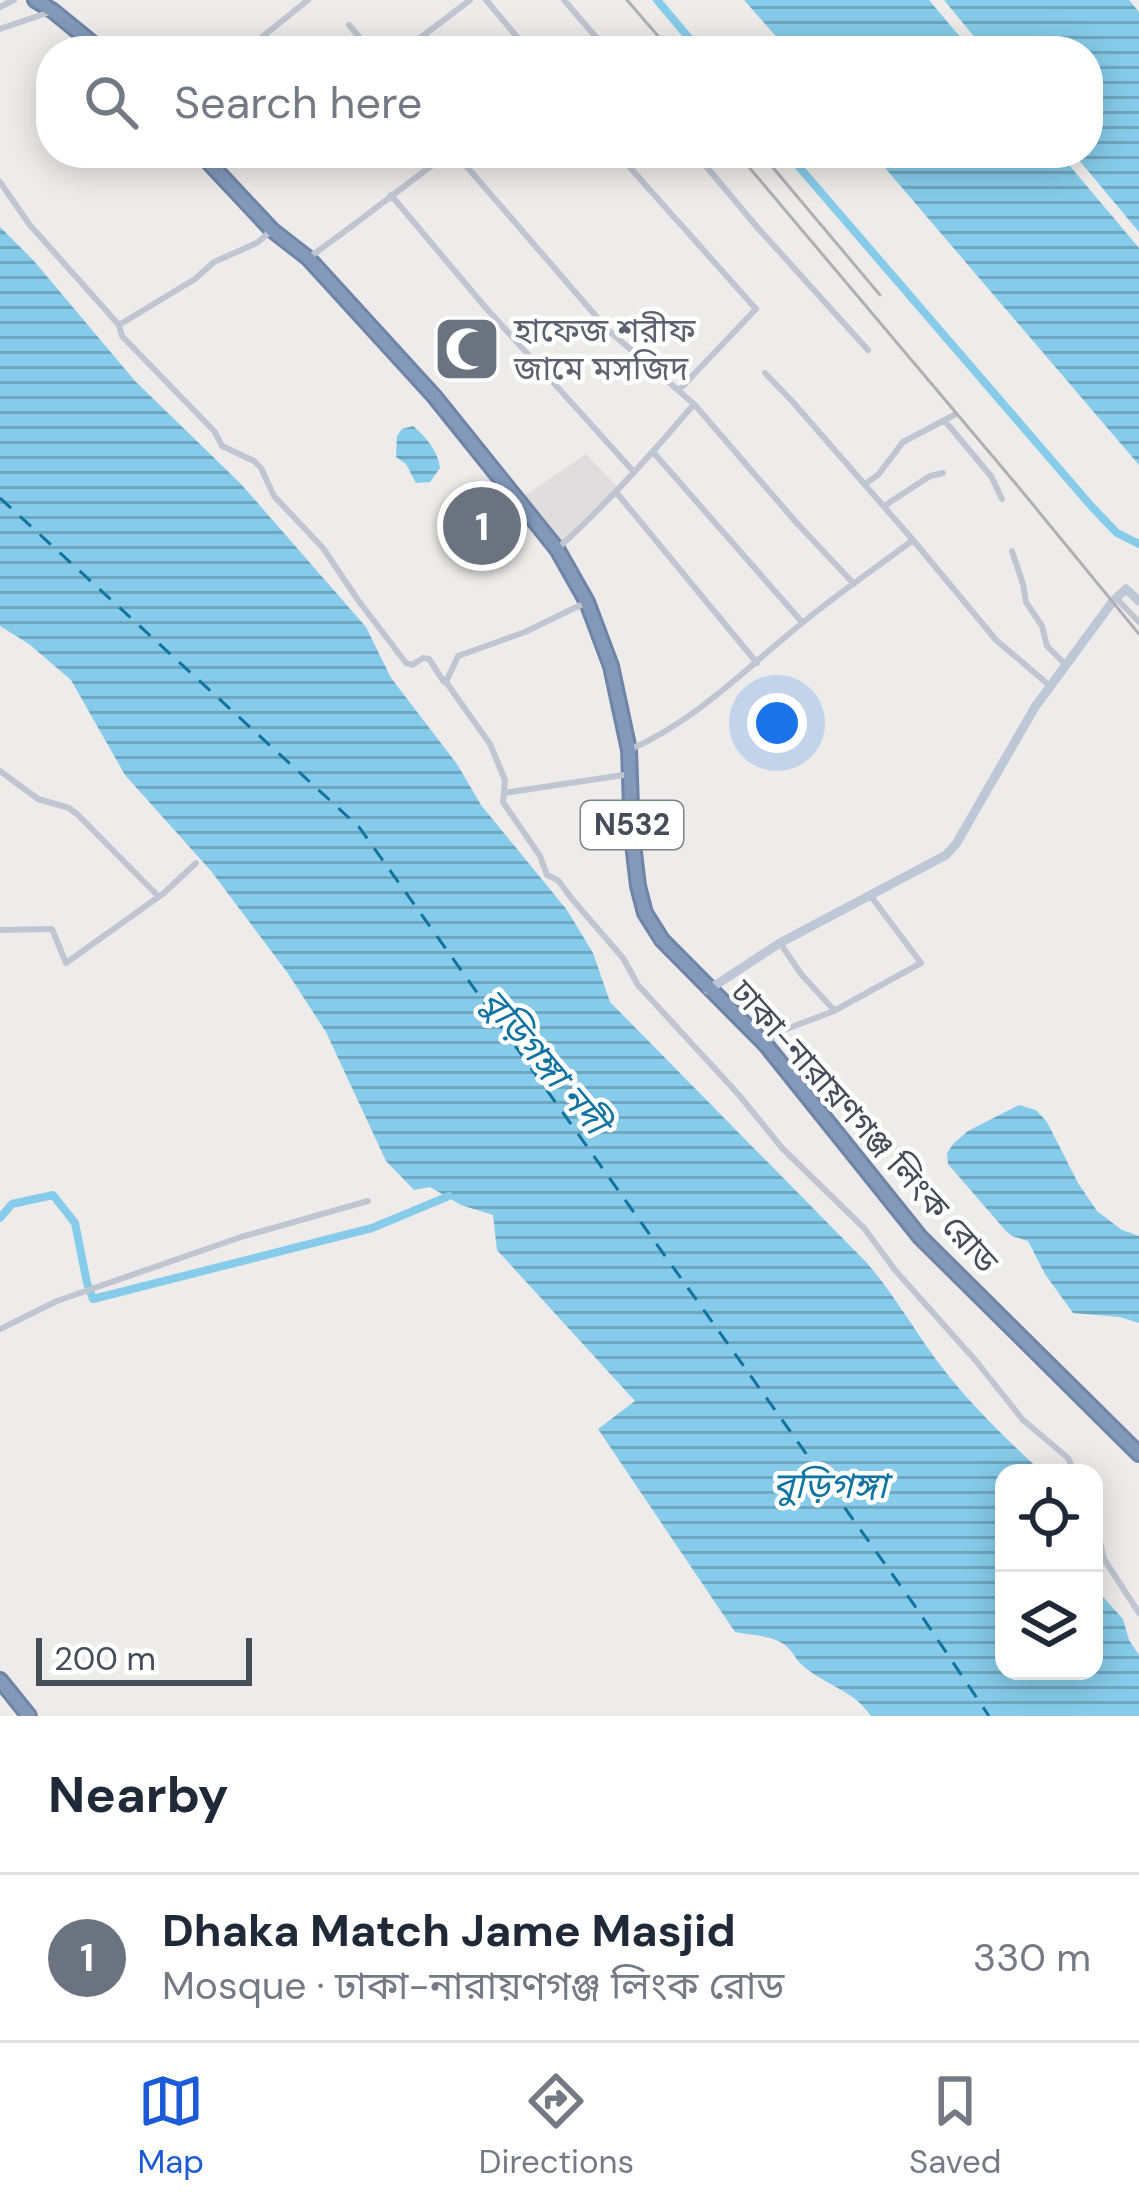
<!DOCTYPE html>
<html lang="en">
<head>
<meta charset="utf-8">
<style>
  body { margin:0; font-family:"DM Sans","Noto Sans Bengali",sans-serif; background:#f2f2f3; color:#1f2937 }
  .controls { position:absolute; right:36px; bottom:36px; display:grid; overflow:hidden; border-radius:24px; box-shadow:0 6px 30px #0003 }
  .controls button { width:108px; height:108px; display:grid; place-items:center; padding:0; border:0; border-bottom:3px solid #e0e1e3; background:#fff; color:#1f2937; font:60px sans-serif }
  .scale { position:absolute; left:36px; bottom:30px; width:216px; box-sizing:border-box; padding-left:12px; border:6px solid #444d58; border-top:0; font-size:33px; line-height:42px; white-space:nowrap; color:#444d58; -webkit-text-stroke:9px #fff; paint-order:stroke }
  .you { position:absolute; left:777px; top:723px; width:42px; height:42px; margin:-30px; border:9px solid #fff; border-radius:50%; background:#1a73e8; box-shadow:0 0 0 18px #1a73e833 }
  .badge { display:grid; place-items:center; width:78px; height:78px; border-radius:50%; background:#1c5bd8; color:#fff; font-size:39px; font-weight:700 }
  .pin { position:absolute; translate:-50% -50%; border:6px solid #fff; box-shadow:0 3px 12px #0006 }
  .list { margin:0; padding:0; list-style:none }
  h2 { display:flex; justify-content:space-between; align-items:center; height:156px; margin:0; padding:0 48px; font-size:51px }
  h2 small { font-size:39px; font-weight:400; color:#747a83 }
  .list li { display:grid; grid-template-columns:78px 1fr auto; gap:36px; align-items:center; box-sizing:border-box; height:168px; padding:0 48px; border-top:3px solid #e0e1e3 }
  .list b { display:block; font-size:45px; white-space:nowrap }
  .list p { margin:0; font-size:39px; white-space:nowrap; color:#747a83 }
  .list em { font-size:39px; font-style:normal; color:#747a83 }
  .icon { flex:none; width:66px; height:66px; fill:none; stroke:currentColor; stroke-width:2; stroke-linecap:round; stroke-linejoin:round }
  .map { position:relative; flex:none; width:1139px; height:1716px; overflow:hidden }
  .search { position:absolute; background:#fff; box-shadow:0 6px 30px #0003; left:36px; right:36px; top:36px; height:132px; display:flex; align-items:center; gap:30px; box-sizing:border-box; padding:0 42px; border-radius:48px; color:#747a83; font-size:45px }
  .sheet { height:324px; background:#fff }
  nav { display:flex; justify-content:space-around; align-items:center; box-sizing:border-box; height:168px; border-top:3px solid #e0e1e3; background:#fff; font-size:33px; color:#747a83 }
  nav a { display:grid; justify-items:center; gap:6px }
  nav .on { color:#1c5bd8 }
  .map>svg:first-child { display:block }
  .education { fill:#dfdddd }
  .water { fill:url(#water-rules) }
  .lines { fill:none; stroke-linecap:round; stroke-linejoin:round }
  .canal { stroke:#86cbe9; stroke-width:8 }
  .ferry { stroke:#0f74a1; stroke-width:3; stroke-dasharray:15 12; stroke-linecap:butt }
  .highway-casing { stroke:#6f84a6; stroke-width:18 }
  .street { stroke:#bfc6d1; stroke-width:6 }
  .secondary { stroke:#bec7d5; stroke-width:9 }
  .highway { stroke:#8399ba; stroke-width:12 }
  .rail { stroke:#aeb0b6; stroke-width:3 }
  .labels { text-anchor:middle; stroke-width:9; stroke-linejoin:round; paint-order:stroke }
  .shield { fill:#fff; stroke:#7c828a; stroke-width:3 }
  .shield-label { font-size:30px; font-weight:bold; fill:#444d58 }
  .worship-label { font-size:33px; fill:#5b616d; stroke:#fff; text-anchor:start }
  .street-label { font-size:33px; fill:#444d58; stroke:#fff }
  .water-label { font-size:36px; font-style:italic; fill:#0f74a1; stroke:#fff }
</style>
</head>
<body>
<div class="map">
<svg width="1139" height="1716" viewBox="0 0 1139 1716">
  <defs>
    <pattern id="water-rules" width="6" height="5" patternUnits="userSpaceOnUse" patternTransform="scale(3)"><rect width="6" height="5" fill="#86cbe9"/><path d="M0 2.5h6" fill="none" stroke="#6fa7c0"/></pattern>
  </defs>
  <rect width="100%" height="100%" fill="#eeebeb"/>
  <path class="education" d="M586 454 617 487 557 545 520 499Z"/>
  <path class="water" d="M744 0H929L972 51H789Z
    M944 0H1129L1139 12V232L1073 153H1088V51H986Z
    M890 153H1059L1139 248V465L880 162Z
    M0 227 34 261 135 381 241 484 366 627 391 678 457 764 481 805 567 910 593 953 610 1002 867 1263C896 1297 917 1335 944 1370 974 1408 1008 1441 1043 1473H1004V1671H1094V1571L1103 1597 1123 1619 1129 1640 1139 1655V1716H871C853 1689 825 1686 801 1664 794 1657 791 1648 782 1643 769 1635 749 1635 735 1632L598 1429 635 1401 497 1250 493 1215 461 1205 430 1187 414 1190 386 1161 326 1032 287 972 211 871 125 775 71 680 29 644 0 626Z
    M413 426C426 437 438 451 440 468L430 482 416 483 406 464 396 457 397 436 402 429Z
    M1019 1105 1036 1110 1047 1122 1078 1183 1097 1211 1122 1230 1139 1236V1323L1120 1317 1073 1313 1045 1274 1028 1241 1012 1236 1006 1231 948 1164 947 1153 954 1143 968 1131Z"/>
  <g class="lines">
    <path class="canal" d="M657 0 700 51
      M787 153 1092 507 1117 533 1139 544
      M0 1218 12 1204 53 1195 75 1223 87 1283 93 1299 372 1228 449 1196"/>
    <path class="ferry" d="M0 498 359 827 917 1609 989 1716"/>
    <defs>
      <path id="highway" d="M35 0 53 11 102 51
        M200 153 272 230 308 258 434 396 557 549 587 602 611 666 629 750 632 835 638 886 645 913 662 940 766 1045 920 1237 1139 1454
        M0 1680 29 1716"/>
    </defs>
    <use href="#highway" class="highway-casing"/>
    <path class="street" d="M486 0 529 51
      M564 0 608 51
      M0 7 14 0
      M349 25 371 51
      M0 29 53 11
      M245 51 308 0
      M403 51 470 0
      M455 153 608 330 694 404 795 521 854 584
      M617 153 756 309 679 390
      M695 153 757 227 868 350
      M0 182 29 224 119 325 122 336 215 432 222 446 254 461 261 468 274 496 323 548 358 600 406 663 412 665 423 658 429 659 444 682H446L458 656 525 632 587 602
      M391 195 486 308 634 472
      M311 256C358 223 402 187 449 153
      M119 325 195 279 214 262 257 243 272 230
      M765 373 792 401 913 540 996 640 1049 685
      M945 421 991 476 1002 499
      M654 453 802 622
      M865 484 878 475 903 442 954 415
      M616 492 757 663
      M884 506 930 476 943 473
      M557 549C607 504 651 455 694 404
      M1012 551 1023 584 1026 602 1042 626 1047 646 1066 665
      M1116 598 1139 622
      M446 682 490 744 505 780 503 802 540 856 547 875 558 880 572 899 623 958 638 985 739 1095 782 1148 864 1228 895 1270 976 1361 1023 1420 1068 1458 1075 1473
      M629 750C696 721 745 669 801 624 837 594 876 568 913 540
      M0 771 38 799 69 808 77 814 158 896
      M504 793 630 774
      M0 930 52 929 66 963 164 893 196 863
      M780 943 801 974 834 1010
      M767 1043 776 1033 834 1011 921 963 870 895
      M0 1329 57 1301 241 1237 368 1201
      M1094 1516 1104 1559 1139 1613"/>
    <path class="secondary" d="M708 990 780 943 946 855 956 844 1035 707 1113 601 1126 589 1139 601"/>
    <use href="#highway" class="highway"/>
    <path class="rail" d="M627 0 671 51
      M737 153 1021 490 1139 634
      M764 157 880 295"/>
  </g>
  <defs>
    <symbol id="mosque-square" viewBox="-11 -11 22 22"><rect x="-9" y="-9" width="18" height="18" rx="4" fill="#6b7280" stroke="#fff"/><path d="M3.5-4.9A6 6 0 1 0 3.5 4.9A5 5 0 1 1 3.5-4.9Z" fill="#fff"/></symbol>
  </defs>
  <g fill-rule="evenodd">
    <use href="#mosque-square" x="429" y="311" width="76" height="76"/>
  </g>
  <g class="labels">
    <rect class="shield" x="581" y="801" width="102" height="48" rx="9"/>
    <g class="shield-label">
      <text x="632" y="835">N532</text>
    </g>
    <g class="worship-label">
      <text x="514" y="342">হাফেজ শরীফ<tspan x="514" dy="38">জামে মসজিদ</tspan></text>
    </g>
    <g class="street-label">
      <text transform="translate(865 1126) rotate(48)" y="12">ঢাকা-নারায়ণগঞ্জ লিংক রোড</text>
    </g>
    <g class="water-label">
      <text transform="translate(545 1061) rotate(50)" y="13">বুড়িগঙ্গা নদী</text>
      <text x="830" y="1498">বুড়িগঙ্গা</text>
    </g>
  </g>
</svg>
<div class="controls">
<button><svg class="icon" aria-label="locate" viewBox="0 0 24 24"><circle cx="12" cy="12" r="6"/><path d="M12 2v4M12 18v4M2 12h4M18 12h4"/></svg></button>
<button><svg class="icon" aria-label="layers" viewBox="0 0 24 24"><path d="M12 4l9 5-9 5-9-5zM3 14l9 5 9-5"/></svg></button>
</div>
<div class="scale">200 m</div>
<div class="you"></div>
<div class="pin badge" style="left:482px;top:526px;background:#6b7280">1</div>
<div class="search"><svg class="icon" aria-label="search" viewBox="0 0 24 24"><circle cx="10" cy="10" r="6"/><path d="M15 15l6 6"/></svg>Search here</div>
</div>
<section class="sheet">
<h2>Nearby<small></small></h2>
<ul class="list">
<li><span class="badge" style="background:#6b7280">1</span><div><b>Dhaka Match Jame Masjid</b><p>Mosque · ঢাকা-নারায়ণগঞ্জ লিংক রোড</p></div><em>330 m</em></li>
</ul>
</section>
<nav>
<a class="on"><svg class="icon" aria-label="map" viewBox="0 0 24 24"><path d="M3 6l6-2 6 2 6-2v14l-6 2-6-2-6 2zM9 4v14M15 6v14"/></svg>Map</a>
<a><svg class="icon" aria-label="directions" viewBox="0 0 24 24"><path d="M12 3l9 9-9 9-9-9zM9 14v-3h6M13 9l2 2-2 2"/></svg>Directions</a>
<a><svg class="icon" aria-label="saved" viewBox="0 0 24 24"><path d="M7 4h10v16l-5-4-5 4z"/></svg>Saved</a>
</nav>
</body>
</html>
